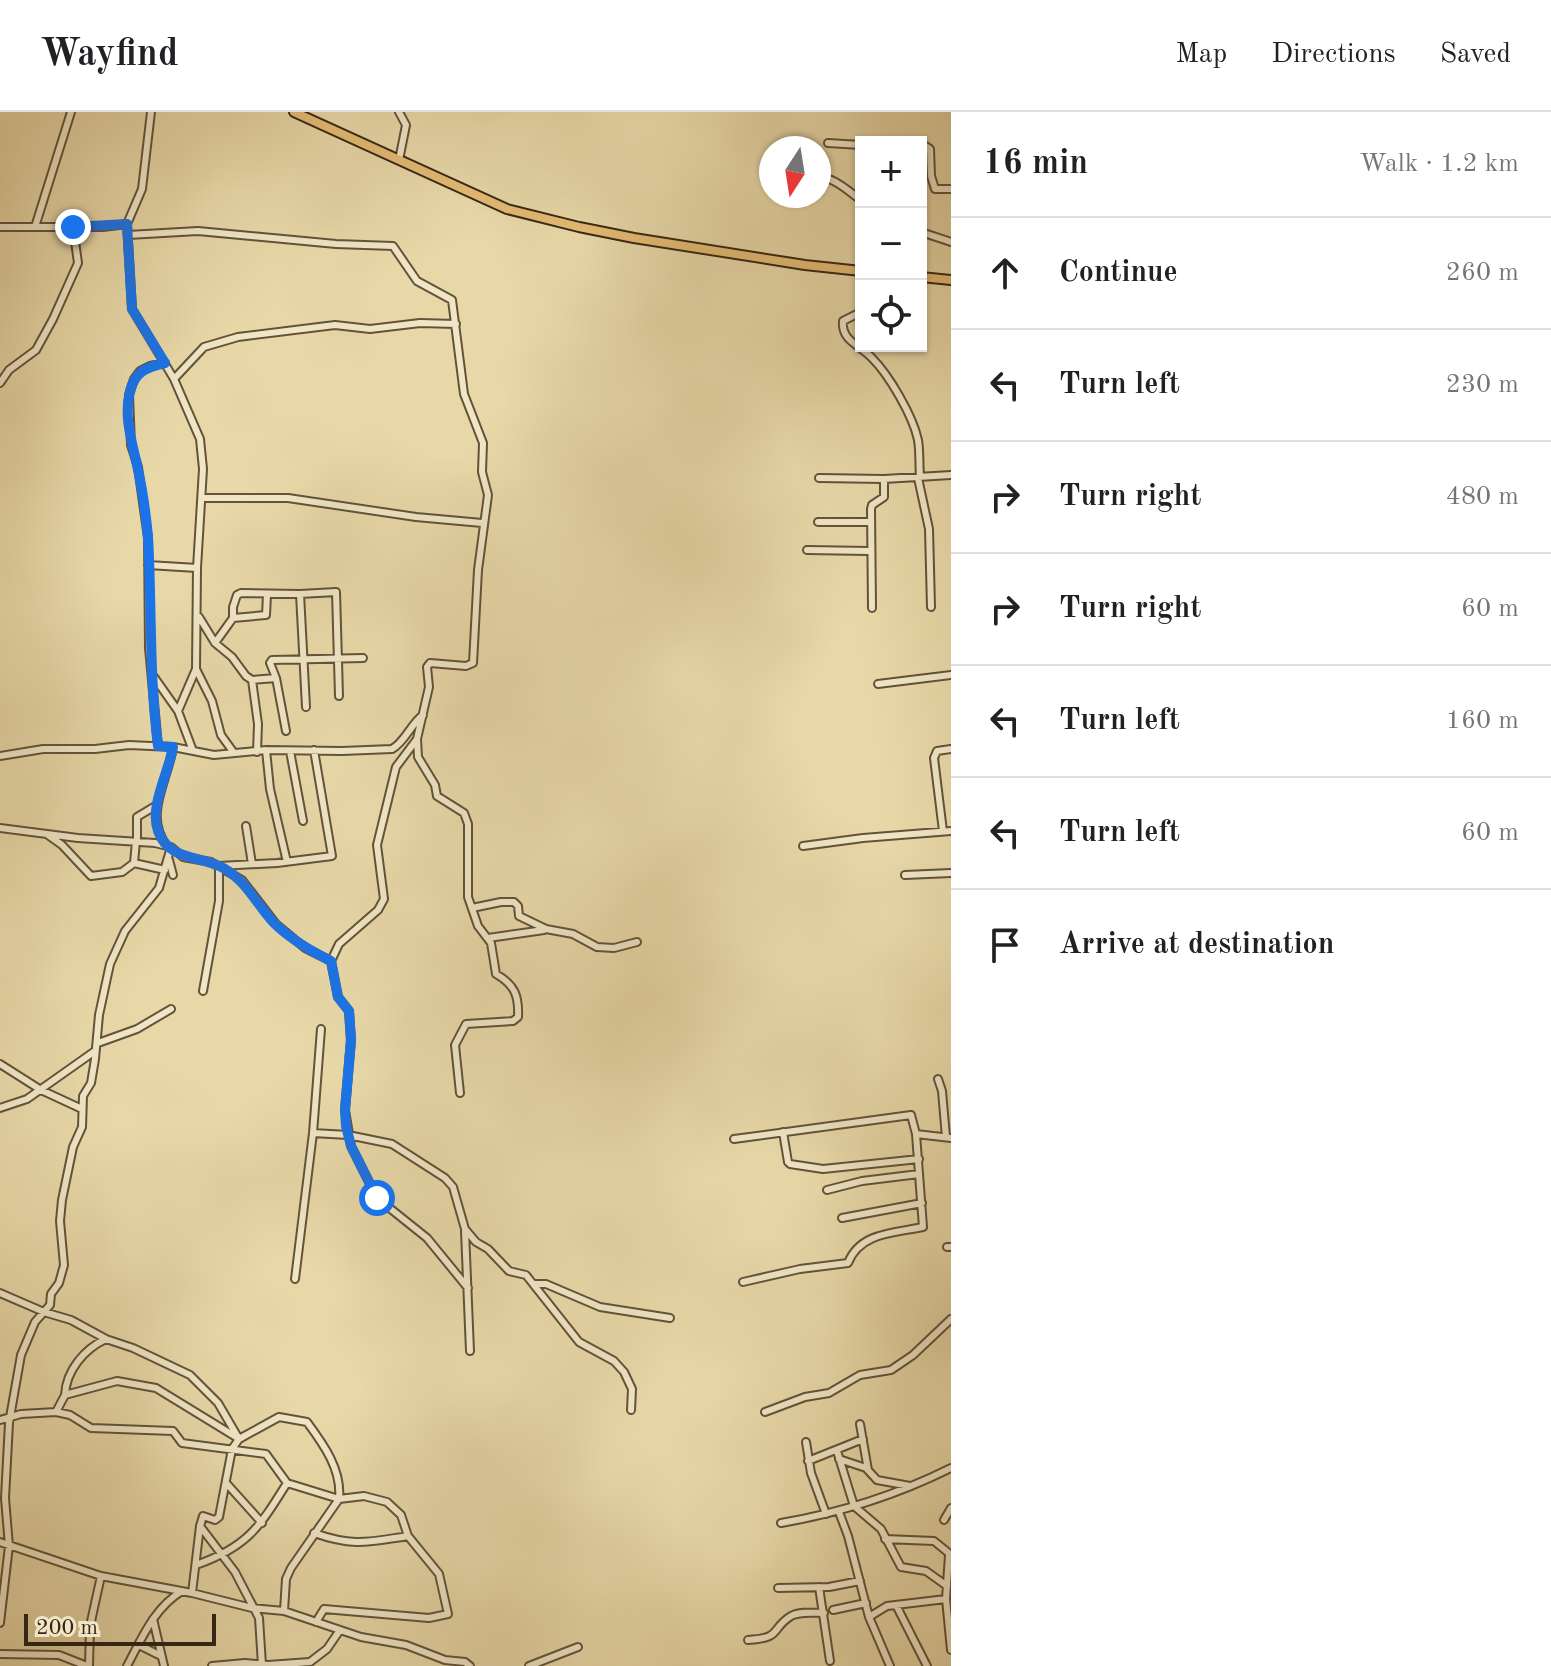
<!DOCTYPE html>
<html lang="en">
<head>
<meta charset="utf-8">
<style>
  body { margin:0; font-family:"Old Standard TT",serif; background:#f2f2f2; color:#202124 }
  .controls { position:absolute; right:24px; top:24px; display:grid; overflow:hidden; border-radius:0px; box-shadow:0 2px 6px #0004 }
  .controls button { width:72px; height:72px; display:grid; place-items:center; padding:0; border:0; border-bottom:2px solid #e0e0e0; background:#fff; color:#202124; font:40px sans-serif }
  .compass { position:absolute; left:759px; top:24px; width:72px; height:72px; border-radius:50%; background:#fff; box-shadow:0 2px 6px #0004; rotate:192deg }
  .scale { position:absolute; left:24px; bottom:20px; width:192px; box-sizing:border-box; padding-left:8px; border:4px solid #362715; border-top:0; font-size:22px; line-height:28px; white-space:nowrap; color:#362715; -webkit-text-stroke:6px #f0e6c6; paint-order:stroke }
  .stop { position:absolute; width:24px; height:24px; margin:-18px; border:6px solid #1a73e8; border-radius:50%; background:#fff }
  .stop.end { background:#1a73e8; border-color:#fff; box-shadow:0 2px 8px #0008 }
  .list { margin:0; padding:0; list-style:none }
  h2 { display:flex; justify-content:space-between; align-items:center; height:104px; margin:0; padding:0 32px; font-size:34px }
  h2 small { font-size:26px; font-weight:400; color:#757577 }
  .list li { display:grid; grid-template-columns:52px 1fr auto; gap:24px; align-items:center; box-sizing:border-box; height:112px; padding:0 32px; border-top:2px solid #e0e0e0 }
  .list b { display:block; font-size:30px; white-space:nowrap }
  .list em { font-size:26px; font-style:normal; color:#757577 }
  .icon { flex:none; width:44px; height:44px; fill:none; stroke:currentColor; stroke-width:2; stroke-linecap:round; stroke-linejoin:round }
  .map { position:relative; flex:none; width:951px; height:1554px; overflow:hidden }
  header { display:flex; align-items:center; gap:48px; box-sizing:border-box; height:112px; padding:0 40px; background:#fff; border-bottom:2px solid #e0e0e0 }
  header strong { font-size:38px }
  nav { display:flex; gap:44px; margin-inline-start:auto; font-size:28px }
  main { display:flex }
  aside { flex:1; background:#fff }
  .map>svg:first-child { display:block }
  .lines { fill:none; stroke-linecap:round; stroke-linejoin:round }
  .minor-casing { stroke:#62533a; stroke-width:10 }
  .major-casing { stroke:#362715; stroke-width:12 }
  .minor { stroke:#f0e6c6; stroke-width:6 }
  .major { stroke:#e4bc74; stroke-width:8 }
  .route { stroke:#1a73e8; stroke-width:10 }
</style>
</head>
<body>
<header>
<strong>Wayfind</strong>
<nav><a>Map</a><a>Directions</a><a>Saved</a></nav>
</header>
<main>
<div class="map">
<svg width="951" height="1554" viewBox="0 0 951 1554">
  <rect width="100%" height="100%" fill="#e8d8a8"/>
  <filter id="stains"><feTurbulence type="fractalNoise" baseFrequency=".0025" numOctaves="4"/><feColorMatrix values="0 0 0 0 .2 0 0 0 0 .09 0 0 0 0 .02 0 0 0 .5 -.17"/></filter>
  <radialGradient id="worn" r=".72"><stop offset=".6" stop-color="#630" stop-opacity="0"/><stop offset="1" stop-color="#630" stop-opacity=".3"/></radialGradient>
  <g class="lines">
    <defs>
      <path id="minor" d="M151 0 142 77 127 112 132 197 174 267 200 327 203 357 197 456 196 557 212 589 221 623 234 641
        M828 31 861 33
        M921 31 930 37 931 64 935 77H951
        M399 48 406 13 399 0
        M819 66C833 64 849 80 861 88
        M0 115H103L127 112
        M35 115 71 0
        M921 120 951 130
        M128 123 198 119 336 132 393 134 417 169 452 188 464 282 483 331 482 360 488 383 478 458 473 551 466 554 430 551 427 555 429 575 417 627 418 645 435 673 437 684 464 701 468 712V785L478 814 491 831 496 862C515 873 519 884 518 905L513 909 466 912 455 933 460 981
        M861 200 843 209C841 229 860 233 872 246 889 263 913 304 918 328 920 340 919 353 920 365
        M174 267 204 235 238 225 335 213 370 217 420 211 456 212
        M0 271 9 258 36 238 53 207 78 151 73 115
        M819 366 884 367 951 363
        M918 366 929 417 931 495
        M202 386H288L416 405 482 411
        M818 410H870
        M807 438 869 439
        M148 453 197 456
        M300 482 306 595
        M872 496 871 397 872 393 884 385V367
        M199 505 215 531 232 545 246 564 252 568 258 612 257 640
        M233 506 266 503 267 483
        M215 531 233 506V495L237 483 241 481 300 482 336 480 339 584
        M154 565 178 599 193 639
        M276 566 286 619
        M252 568 276 566 270 551 272 548 363 546
        M878 572 951 563
        M178 599 196 557
        M158 634 149 536 148 426 138 355 131 333 129 283 134 267 140 259 150 254 165 251
        M266 638 270 677 287 750
        M290 639 303 709
        M0 644 43 637H95L129 633 173 635 214 643 266 638 342 639 392 637C405 630 410 613 423 603
        M246 714 252 752
        M0 716 78 726 155 731 171 735 183 745 211 750 242 768 276 812 305 836 331 849 338 885 349 899 351 928 345 998 351 1034 377 1086 427 1126 468 1176
        M943 719 934 646 937 639 951 637
        M48 723 62 733 91 764 122 760 134 751 136 729
        M137 729V705L157 693
        M167 734C143 703 168 669 173 635
        M803 734 863 726 951 719
        M169 748 173 763
        M134 751 165 758
        M905 763 951 761
        M472 796 501 790H514L518 794 519 804 546 817 573 822 597 835 614 836 637 830
        M488 826 544 818
        M331 849 339 832 378 798 384 787 377 733 396 655 417 627
        M203 879 219 789V754L277 751 332 744 314 638
        M98 931 137 917 171 897
        M0 952 41 978 82 997
        M938 967 942 979 946 1025
        M0 996 27 987 95 939
        M783 1020 788 1050 790 1052 823 1057 919 1047
        M313 1021 348 1023 392 1032 445 1066 453 1075 465 1117 476 1130 488 1137 509 1159 526 1163 579 1230 614 1249 624 1260 632 1277 631 1298
        M734 1027 911 1003 916 1022 951 1026
        M827 1078 862 1069 919 1062
        M842 1106 922 1091
        M465 1119 470 1239
        M947 1135H951
        M295 1167 313 1021 321 917
        M743 1170 800 1157 848 1151C860 1120 895 1121 923 1115L916 1022
        M536 1172H546L600 1195 670 1206
        M0 1181 44 1200 71 1208 106 1227 133 1236 190 1263 218 1291 239 1327
        M65 1283C66 1259 84 1237 106 1227
        M56 1300 65 1283 117 1269 156 1276 236 1325
        M765 1300 805 1285 829 1281 860 1263 891 1258 913 1243 951 1207
        M0 1308 21 1302 56 1300 70 1303 91 1316 173 1319 182 1331 266 1342 287 1371 339 1387 364 1384 387 1390 401 1403 408 1424 439 1462 448 1502 429 1506 324 1497 316 1510
        M860 1312 868 1358
        M806 1330 811 1361 826 1402
        M837 1339 854 1394 881 1417 901 1455 926 1459 947 1474
        M839 1347 866 1356 877 1368 910 1374
        M808 1349 863 1327
        M227 1372 262 1411
        M839 1400 848 1424 869 1505 890 1554
        M944 1408 951 1396
        M781 1411C840 1401 897 1383 951 1356
        M200 1414 235 1460 259 1506 262 1553
        M314 1421C354 1435 368 1430 408 1424
        M885 1427 934 1429 951 1443
        M0 1430 101 1464 192 1481 252 1496 284 1499 361 1525 406 1533 445 1548 465 1550 470 1554
        M949 1443 946 1487 951 1538
        M196 1453C247 1435 259 1416 287 1371
        M819 1475 830 1549
        M778 1476 829 1475 860 1469
        M192 1481 200 1414 203 1404 215 1408 219 1405 232 1337 239 1327 279 1305 307 1310C324 1333 342 1358 339 1387L291 1456 286 1467 284 1499
        M896 1493 927 1554
        M833 1498 866 1491
        M869 1505 887 1494 946 1487
        M153 1507 164 1554
        M0 1511 9 1434 5 1386 9 1311 21 1243 35 1210 50 1193 51 1182 59 1171 64 1153 60 1109 62 1088 73 1035 82 1015 83 984 91 971 95 947 99 903 110 852 125 819 159 776 171 735
        M748 1528C783 1526 770 1517 791 1504 800 1499 814 1501 824 1501
        M139 1533 161 1544
        M0 1542 59 1543 87 1554
        M89 1554 90 1514 101 1464
        M127 1554C142 1526 154 1496 182 1479
        M212 1554 245 1551 268 1553 310 1550 327 1537 340 1518
        M529 1554 578 1535"/>
      <path id="major" d="M294 0 507 97 579 115 634 126 805 153 861 159
        M921 165 951 168"/>
    </defs>
    <use href="#minor" class="minor-casing"/>
    <use href="#major" class="major-casing"/>
    <use href="#minor" class="minor"/>
    <use href="#major" class="major"/>
  </g>
  <g class="lines">
    <path class="route" d="M73 115 127 112 132 197 165 251C146 255 135 260 130 279 123 305 133 333 138 358 143 380 146 403 148 425 152 495 149 565 158 634L173 635C169 660 149 694 158 719 169 750 202 743 225 757 247 770 257 793 274 811 290 827 311 839 331 849L338 885 349 899 351 928 345 998 346 1014 351 1034 377 1086"/>
  </g>
  <rect width="100%" height="100%" filter="url(#stains)"/>
  <rect width="100%" height="100%" fill="url(#worn)"/>
</svg>
<div class="controls">
<button>+</button>
<button>−</button>
<button><svg class="icon" aria-label="locate" viewBox="0 0 24 24"><circle cx="12" cy="12" r="6"/><path d="M12 2v4M12 18v4M2 12h4M18 12h4"/></svg></button>
</div>
<svg class="compass" viewBox="-18 -18 36 36"><path d="M0-13l5 13h-10z" fill="#e53935"/><path d="M0 13l5-13h-10z" fill="#757577"/></svg>
<div class="scale">200 m</div>
<div class="stop" style="left:377px;top:1086px"></div>
<div class="stop end" style="left:73px;top:115px"></div>
</div>
<aside>
<h2>16 min<small>Walk · 1.2 km</small></h2>
<ul class="list">
<li><svg class="icon" aria-label="ahead" viewBox="0 0 24 24"><path d="M12 20V5M6 11l6-6 6 6"/></svg><div><b>Continue</b></div><em>260 m</em></li>
<li><svg class="icon" aria-label="left" viewBox="0 0 24 24"><path d="M17 20v-9H6M10 6l-5 5 5 5"/></svg><div><b>Turn left</b></div><em>230 m</em></li>
<li><svg class="icon" aria-label="right" viewBox="0 0 24 24"><path d="M7 20v-9h11M14 6l5 5-5 5"/></svg><div><b>Turn right</b></div><em>480 m</em></li>
<li><svg class="icon" aria-label="right" viewBox="0 0 24 24"><path d="M7 20v-9h11M14 6l5 5-5 5"/></svg><div><b>Turn right</b></div><em>60 m</em></li>
<li><svg class="icon" aria-label="left" viewBox="0 0 24 24"><path d="M17 20v-9H6M10 6l-5 5 5 5"/></svg><div><b>Turn left</b></div><em>160 m</em></li>
<li><svg class="icon" aria-label="left" viewBox="0 0 24 24"><path d="M17 20v-9H6M10 6l-5 5 5 5"/></svg><div><b>Turn left</b></div><em>60 m</em></li>
<li><svg class="icon" aria-label="arrive" viewBox="0 0 24 24"><path d="M6 21V4h12l-3 4 3 4H6"/></svg><div><b>Arrive at destination</b></div></li>
</ul>
</aside>
</main>
</body>
</html>
